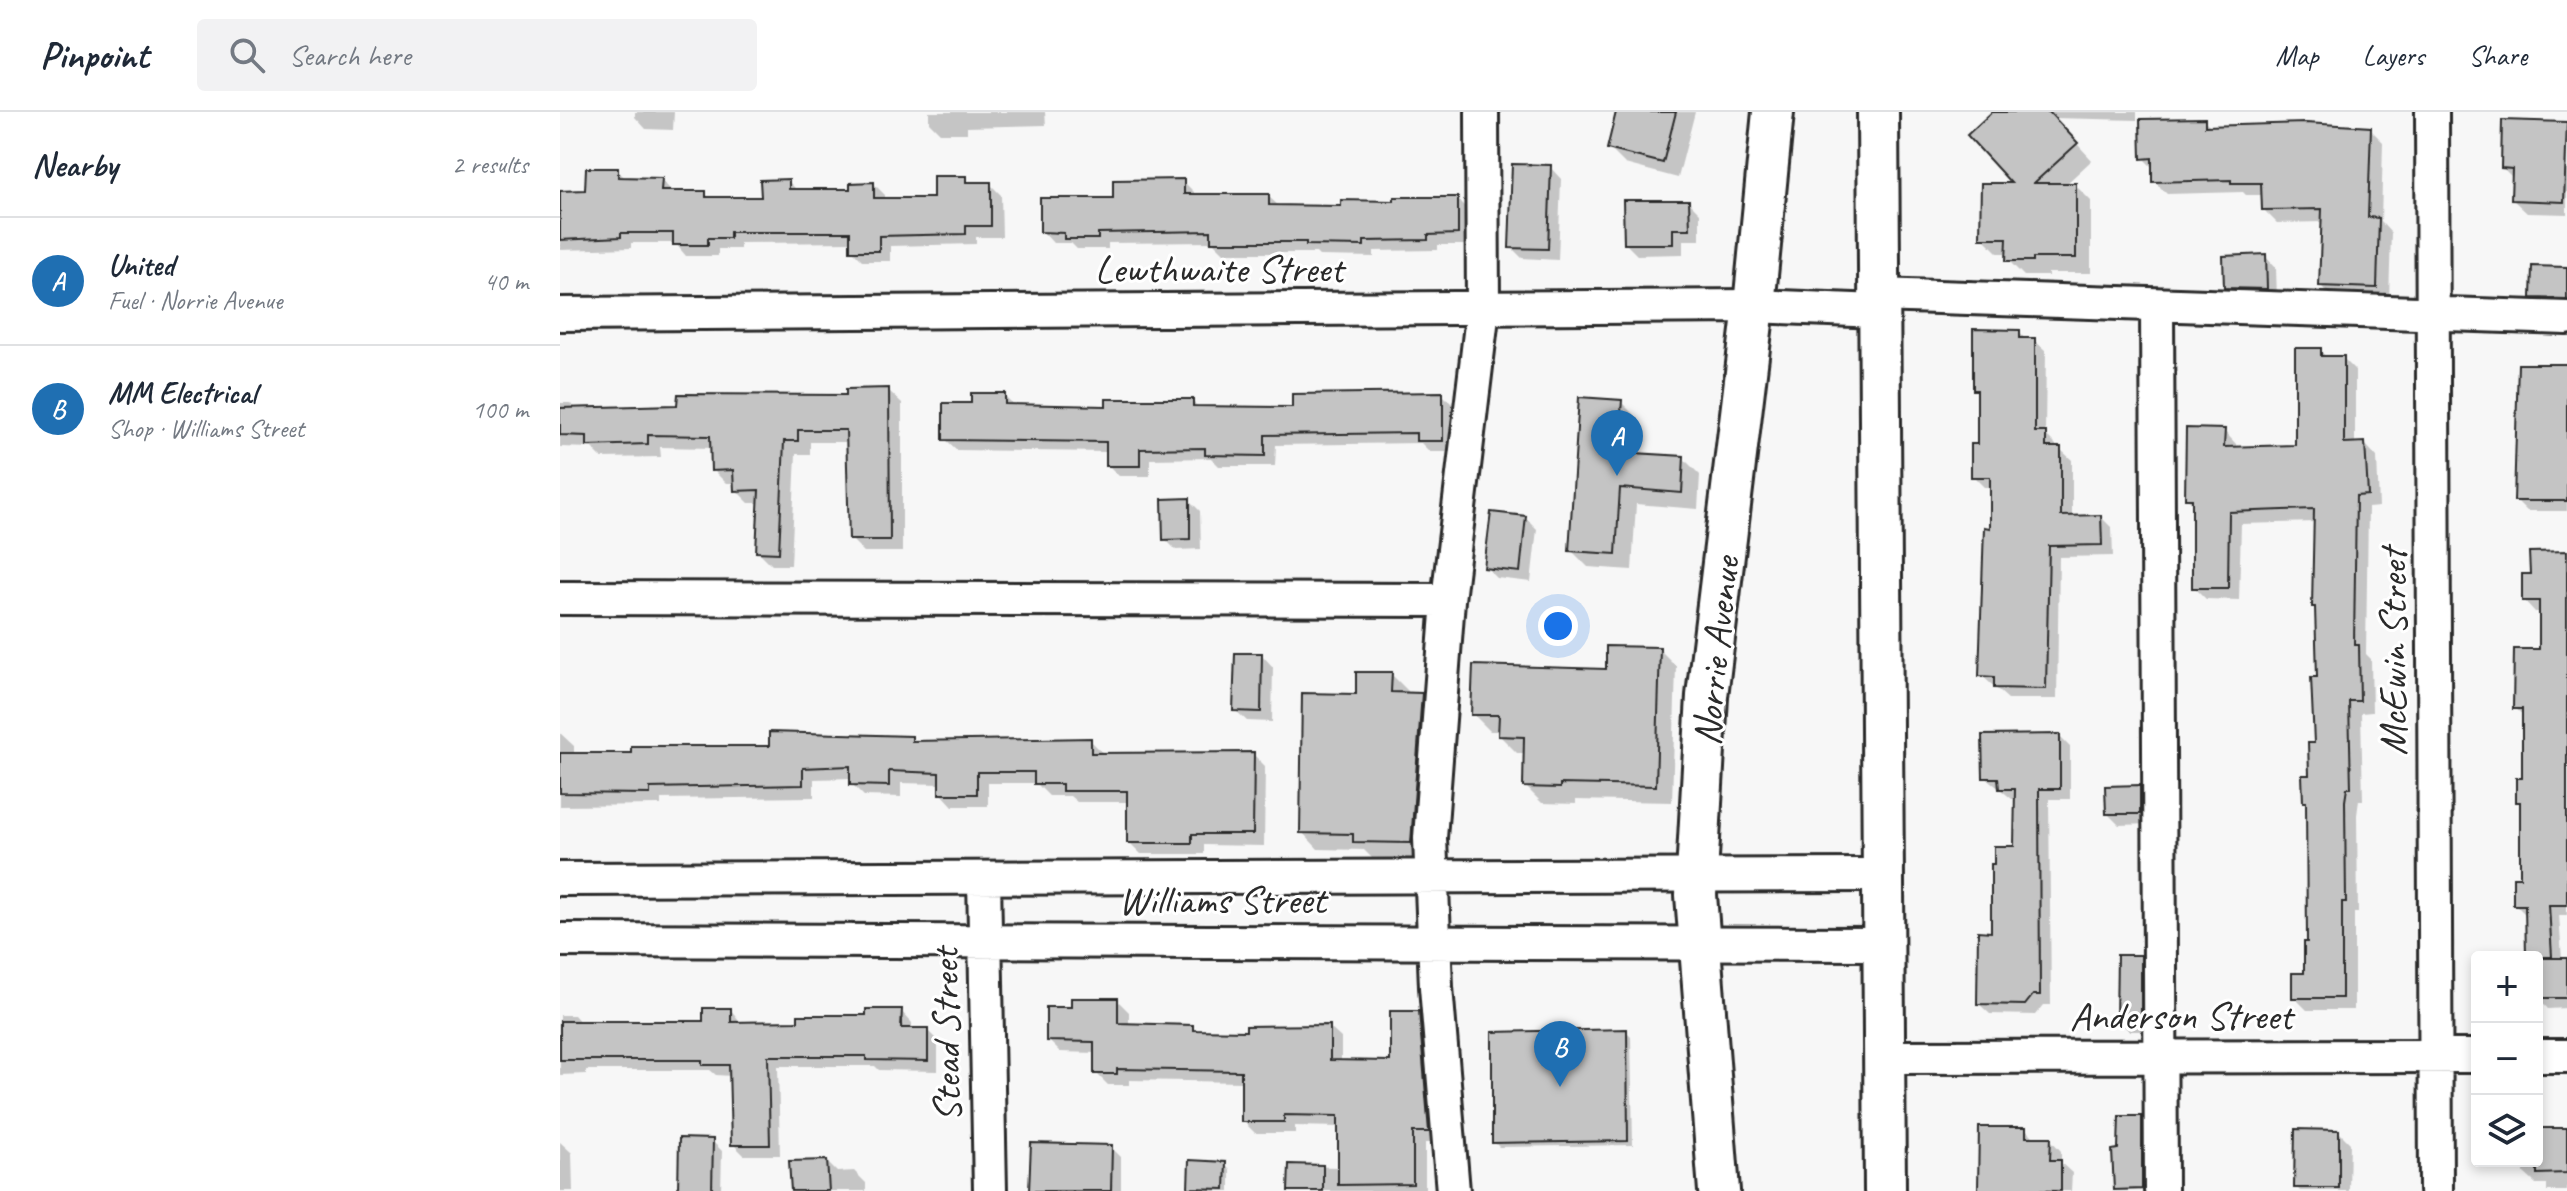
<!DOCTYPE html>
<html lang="en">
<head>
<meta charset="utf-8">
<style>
  body { margin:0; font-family:Caveat,sans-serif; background:#f2f2f3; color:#1f2937 }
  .controls { position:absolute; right:24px; bottom:24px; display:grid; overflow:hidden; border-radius:8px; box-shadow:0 4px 12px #0003 }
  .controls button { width:72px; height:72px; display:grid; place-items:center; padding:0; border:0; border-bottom:2px solid #e0e1e3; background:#fff; color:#1f2937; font:40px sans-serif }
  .you { position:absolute; left:998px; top:514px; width:28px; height:28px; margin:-20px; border:6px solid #fff; border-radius:50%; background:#1a73e8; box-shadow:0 0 0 12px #1a73e833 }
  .badge { display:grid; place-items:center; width:52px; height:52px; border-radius:50%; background:#1f6fb2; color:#fff; font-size:26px; font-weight:700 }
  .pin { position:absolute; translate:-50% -66px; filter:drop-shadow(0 2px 4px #0008) }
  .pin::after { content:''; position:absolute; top:42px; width:28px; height:24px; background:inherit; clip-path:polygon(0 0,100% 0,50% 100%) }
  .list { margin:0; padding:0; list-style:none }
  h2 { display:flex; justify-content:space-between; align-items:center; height:104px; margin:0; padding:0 32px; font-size:34px }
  h2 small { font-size:26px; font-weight:400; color:#747a83 }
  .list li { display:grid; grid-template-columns:52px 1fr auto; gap:24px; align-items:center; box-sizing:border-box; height:128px; padding:0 32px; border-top:2px solid #e0e1e3 }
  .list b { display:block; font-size:30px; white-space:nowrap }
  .list p { margin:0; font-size:26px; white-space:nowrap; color:#747a83 }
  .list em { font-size:26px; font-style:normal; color:#747a83 }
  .icon { flex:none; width:44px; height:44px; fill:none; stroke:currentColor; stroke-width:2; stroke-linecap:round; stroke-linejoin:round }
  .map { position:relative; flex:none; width:2007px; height:1079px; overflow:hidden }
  header { display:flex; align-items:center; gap:48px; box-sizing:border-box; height:112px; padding:0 40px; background:#fff; border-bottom:2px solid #e0e1e3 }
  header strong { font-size:38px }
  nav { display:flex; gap:44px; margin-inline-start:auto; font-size:28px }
  .search { width:560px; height:72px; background:#f2f2f3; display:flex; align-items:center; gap:20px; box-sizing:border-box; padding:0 28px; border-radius:8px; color:#747a83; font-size:30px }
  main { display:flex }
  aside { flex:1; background:#fff }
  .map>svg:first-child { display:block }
  .shadow { fill:#0003 }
  .building { fill:#c4c4c4; stroke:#2b2b2b; stroke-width:2 }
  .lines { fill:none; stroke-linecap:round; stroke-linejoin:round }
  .minor-casing { stroke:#2b2b2b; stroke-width:38 }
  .major-casing { stroke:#2b2b2b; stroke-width:46 }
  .minor { stroke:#fff; stroke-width:32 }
  .major { stroke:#fff; stroke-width:40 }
  .labels { text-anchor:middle; stroke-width:6; stroke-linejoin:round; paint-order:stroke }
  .street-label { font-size:40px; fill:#2b2b2b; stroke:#fff }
</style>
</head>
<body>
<header>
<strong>Pinpoint</strong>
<div class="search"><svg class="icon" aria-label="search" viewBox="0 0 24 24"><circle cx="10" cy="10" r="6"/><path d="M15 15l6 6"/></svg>Search here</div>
<nav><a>Map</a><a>Layers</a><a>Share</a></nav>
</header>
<main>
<aside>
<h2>Nearby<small>2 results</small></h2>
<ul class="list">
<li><span class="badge">A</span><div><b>United</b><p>Fuel · Norrie Avenue</p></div><em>40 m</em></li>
<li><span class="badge">B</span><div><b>MM Electrical</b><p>Shop · Williams Street</p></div><em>100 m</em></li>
</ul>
</aside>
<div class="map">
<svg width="2007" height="1079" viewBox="0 0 2007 1079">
  <rect width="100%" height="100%" fill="#f7f7f7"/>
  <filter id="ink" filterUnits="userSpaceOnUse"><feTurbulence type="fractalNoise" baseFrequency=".0125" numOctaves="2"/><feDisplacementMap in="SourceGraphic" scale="16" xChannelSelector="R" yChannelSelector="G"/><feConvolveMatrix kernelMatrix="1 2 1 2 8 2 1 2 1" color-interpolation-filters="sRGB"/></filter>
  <g filter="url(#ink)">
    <path class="shadow" d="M75 0H114L113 18 86 17 75 5Z
      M369 0H485L486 13 407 15V21H380L369 10Z
      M1058 0H1135L1118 66 1065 52 1049 36Z
      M1435 0H1577V8L1493 6 1532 48 1505 73H1515L1531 89V161H1488V164H1464L1448 148V141H1438L1422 125 1456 73Z
      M1644 8 1652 16 1810 17 1823 30 1821 110 1831 121 1829 188 1774 187 1761 174 1763 110 1717 111 1704 98V83H1686L1683 80 1607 82 1594 69V57L1583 46Z
      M1944 10 2007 12V102L1967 101 1953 88 1954 67 1943 56Z
      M990 55 1001 67 998 148 962 146 951 135Z
      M57 58 66 67 101 68 112 79 145 81 151 87H203L228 69 238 79H292L314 72 325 83V88H375L405 66 411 72H430L441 83 442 125H416V132L330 134V149H303L292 138V130L180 131V137H158V144H126L115 131H71V136L0 138V81L27 80Z
      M623 69 634 80V84H708L720 95 783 96 897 87 908 98 909 133H878V138L814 139V145L759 144 756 141H664L653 130 548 131V137H517L511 131H493L482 119 556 88Z
      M1129 90 1140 101V128H1123V142L1077 143 1066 132Z
      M1705 144 1716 156 1717 187 1677 186 1666 175Z
      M2007 157V198L1985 196 1973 185Z
      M1459 220 1466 228H1474L1486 239 1485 322 1496 333V337H1500L1512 348V406L1541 405 1552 416 1553 444 1499 445 1497 587H1448L1421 563 1432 418V375H1424L1413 364 1419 334V282L1415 277Z
      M1760 238 1767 246H1783L1795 258V333L1805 332 1817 345 1819 395 1808 396 1806 542 1811 547 1812 600 1801 601 1803 688H1799L1797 703 1798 801H1794V898H1747L1734 885 1746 863 1749 832 1748 693 1745 689 1756 633 1759 567 1756 410 1681 412 1679 488 1646 487 1634 475V394L1627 386 1664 319 1676 332V337L1737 335Z
      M2007 254V399H1967L1956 388Z
      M328 278 342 291V440H304L291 427 288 330H250V342H236L231 453H212L198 439 200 391H189L176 378V371H166L153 358 152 336 100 335 101 345 42 346 32 336 0 335V291H10L16 297 119 295 288 285Z
      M882 282 893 293V340H870L861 331 716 333 715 354H659L651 346 590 347V364H559L548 353V340L397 338 385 327 413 293 444 283 455 294 548 296 632 289 639 296 734 297Z
      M1061 290 1078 307 1075 343 1123 346 1140 363 1138 397 1076 392 1072 458 1028 455 1011 438Z
      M629 388 640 399 641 437 616 438 605 427Z
      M966 406 977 417 971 470 937 466 926 455Z
      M2007 441V803H1999L2002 848H2007V896L1988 897 1977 885V845H1968L1966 803 1955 792 1962 767V693L1958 690 1964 668V604L1955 596 1981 539V500H1975L1964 488 1972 464Z
      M1099 537 1116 554 1112 690 1016 688V692L982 691 965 674 966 641H957L940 624V619H930L913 602 1048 559Z
      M702 543 713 555 712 610 687 609 675 598Z
      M831 562 848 579V583H861L878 600 867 747 812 746 804 738 758 737 742 720Z
      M0 621 14 634V643H73L351 626 357 631 530 628 542 640V643L693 642 705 654 704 734 644 733V742H581L569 730V690H517L510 684H489L476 671H428V694H393L381 681V672L341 671V685L304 684 292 672V666L254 667V685L101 687V693L0 694Z
      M1499 624 1510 635V687H1489L1491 893H1484L1476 903 1430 902 1419 892 1433 822 1456 736 1457 687H1452L1425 665Z
      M1579 675 1591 686V712L1559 713 1548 702Z
      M1580 845 1591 857 1592 919H1569L1558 908Z
      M557 888 569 900V913L632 915 638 920 688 921 769 915 781 926V950L832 951 858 901 870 913 880 1031H865V1079H731V1054L780 1055V1015L735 1014V1021H695L683 1009V970L569 968V973H548L536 961V941L500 940 488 928 513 897Z
      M171 898 182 912 308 905 341 899 352 911V918H367L378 929V959L319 958 315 954H218L220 1043H184L173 1032 171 964 156 963 150 958H26V962L0 963V903H14L21 911H145Z
      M1066 919 1071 924 1073 1033 939 1035 934 1030Z
      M1581 1006 1590 1015V1079H1558L1556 1077 1560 1039Z
      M1421 1017H1466L1476 1027H1490L1501 1039V1051L1512 1061 1511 1079H1419Z
      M1977 1018H2007V1079H1987V1072H1976L1964 1061V1049H1977Z
      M1779 1020 1790 1031 1789 1079H1740L1736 1075Z
      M152 1029 162 1039 161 1079H120Z
      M0 1030 12 1041 13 1079H0Z
      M551 1035 561 1045V1079H471Z
      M267 1050 277 1060 294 1059 306 1071V1079H233Z
      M665 1052 670 1057V1079H634L630 1075Z"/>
    <path class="building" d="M1056 0H1116L1103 51 1047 37Z
      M1432 0H1489L1518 31 1474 71H1516V146H1473V149H1446L1447 126H1420L1421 71H1451L1407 23Z
      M1645 6V14L1746 11 1811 15 1808 105 1819 106 1817 176 1759 174 1762 97 1702 98 1701 71H1671V68L1592 70V46L1581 47 1580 7Z
      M1942 8 2007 10 2004 90 1951 88 1952 57 1941 56Z
      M952 52 991 53 988 137 949 136Z
      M26 56H58V65L102 66 101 79H146V85H201L200 68 229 67V77H290V71L314 70V86H373V64H406V70H431V114H406V122L319 124V139H290V120H170V126H148V133H113V121H61V125L0 128V79L25 78Z
      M624 67V82H709V93L781 94V88L834 89V85H898V122L868 123V128L804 129V134L746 133V130H651V119L538 121V127H504V121L480 120V86H553V68Z
      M1063 88H1129L1130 117H1113V132H1064Z
      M1706 142 1707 177 1664 176 1663 144Z
      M1972 154 2007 155V187L1971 186Z
      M1413 217 1460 218V226H1475V320H1486V335H1501V404L1541 403 1542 433 1489 434 1486 577 1434 576V565L1419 564 1424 415 1430 416V365H1411V332H1417V278H1413Z
      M1735 236H1761V244H1784V331L1805 330 1808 383 1796 384 1794 533H1799L1800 589H1789L1791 676H1787L1785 689 1786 790H1782V886H1732V861H1744V830H1747L1746 690H1743L1742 663H1749L1748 631H1754L1751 565H1757L1755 495H1752L1754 397 1669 400 1668 476H1632V387H1625L1626 316 1665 317 1664 335 1735 333Z
      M1958 252H2007V389H1954Z
      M329 276 330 428H289L286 318H238V329H224L219 441 196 440 199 378 174 379 173 358 151 359 150 324 88 323V332L27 334V324L0 323V296L117 293 118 282 286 283V277Z
      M883 280V329H856V321L705 323V344L645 343V336L580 337V354H546V330L383 328V291H411V281H445V292L546 294V287H633V294L732 295V282Z
      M1019 285 1062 288 1058 340 1124 344 1122 381 1060 376 1056 442 1009 439Z
      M630 386V427L603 428 602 387Z
      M931 400 966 404 960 460 924 456Z
      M2007 439V793H1989L1992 845H1966L1965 793H1953V765H1960V690H1956V666H1962V597H1953L1954 537H1979V489H1962V462H1970L1969 440Z
      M1046 534 1100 535 1096 674 1000 672V676L963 675 964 625 938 624 939 603H911L913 553 1046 557Z
      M675 541H702L701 600 673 599Z
      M796 560H832L831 580 862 581 851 731 793 730V722L740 721 742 581 796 582Z
      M209 620 352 624V629L531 626V641L694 640 693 722H632V731H567V679H502V672H474V660H417V682H379V661L329 659V674L290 673V654L243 656V673L90 676V682L0 681V641H71V634H209Z
      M1500 622V677H1479L1480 883H1473L1465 893 1417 892 1418 819 1431 820V752H1434V734H1454L1455 677H1439L1438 666H1423L1422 623Z
      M1580 673V702H1546L1545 674Z
      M1557 843H1581V909H1556Z
      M1977 846H2007V886H1977Z
      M511 886H558V911L633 913V918L686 919V914L770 913V948L830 949V899H859L869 1020H853V1072L778 1073V1004L724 1003V1010H681V959L557 957V962H534V930L486 929V895H511Z
      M143 896H171V910L238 909V903H306V897H342L341 916H368V949L306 948V944H208L210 1033H171L169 953H142V948H0V909H143Z
      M1067 917 1068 1029 932 1031V920Z
      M1559 1004H1582V1077L1554 1078 1552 1038 1558 1037Z
      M1419 1015H1466V1025H1491L1490 1048H1501V1079L1418 1078Z
      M1977 1016H2007V1061L1977 1062Z
      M1735 1017 1779 1018V1076H1734Z
      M119 1026 153 1027 152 1079H118Z
      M471 1031 552 1033 551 1079H469Z
      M267 1048 269 1079H231L229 1049Z
      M629 1048 666 1050 665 1077 628 1076Z
      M729 1052 763 1053V1079H728Z"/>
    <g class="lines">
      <defs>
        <path id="minor" d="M1872 0 1876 1079
          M1318 183 2007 206
          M1597 193 1601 1079
          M0 202 1194 194 1318 199
          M0 486 888 488
          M424 766 430 1079
          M0 767 1323 763
          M0 828 1323 832
          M1977 944H2007
          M1324 945 1917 944
          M893 1079 876 875 870 726 888 488 923 196 922 0"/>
        <path id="major" d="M1318 0 1325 1079
          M1159 1079 1136 783 1137 763 1147 584 1194 194 1213 0"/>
      </defs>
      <use href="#minor" class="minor-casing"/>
      <use href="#major" class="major-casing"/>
      <use href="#minor" class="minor"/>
      <use href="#major" class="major"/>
    </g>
  </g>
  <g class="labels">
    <g class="street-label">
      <text x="659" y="170">Lewthwaite Street</text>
      <text transform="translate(1155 539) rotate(-84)" y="14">Norrie Avenue</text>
      <text transform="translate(1832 540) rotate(-90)" y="14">McEwin Street</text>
      <text x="662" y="801">Williams Street</text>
      <text x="1621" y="917">Anderson Street</text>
      <text transform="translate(385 923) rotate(-91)" y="14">Stead Street</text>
    </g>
  </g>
</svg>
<div class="controls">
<button>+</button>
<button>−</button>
<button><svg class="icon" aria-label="layers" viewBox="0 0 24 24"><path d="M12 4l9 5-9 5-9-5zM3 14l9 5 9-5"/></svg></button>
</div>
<div class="you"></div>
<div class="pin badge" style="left:1057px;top:364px">A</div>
<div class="pin badge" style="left:1000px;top:975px">B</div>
</div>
</main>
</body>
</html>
